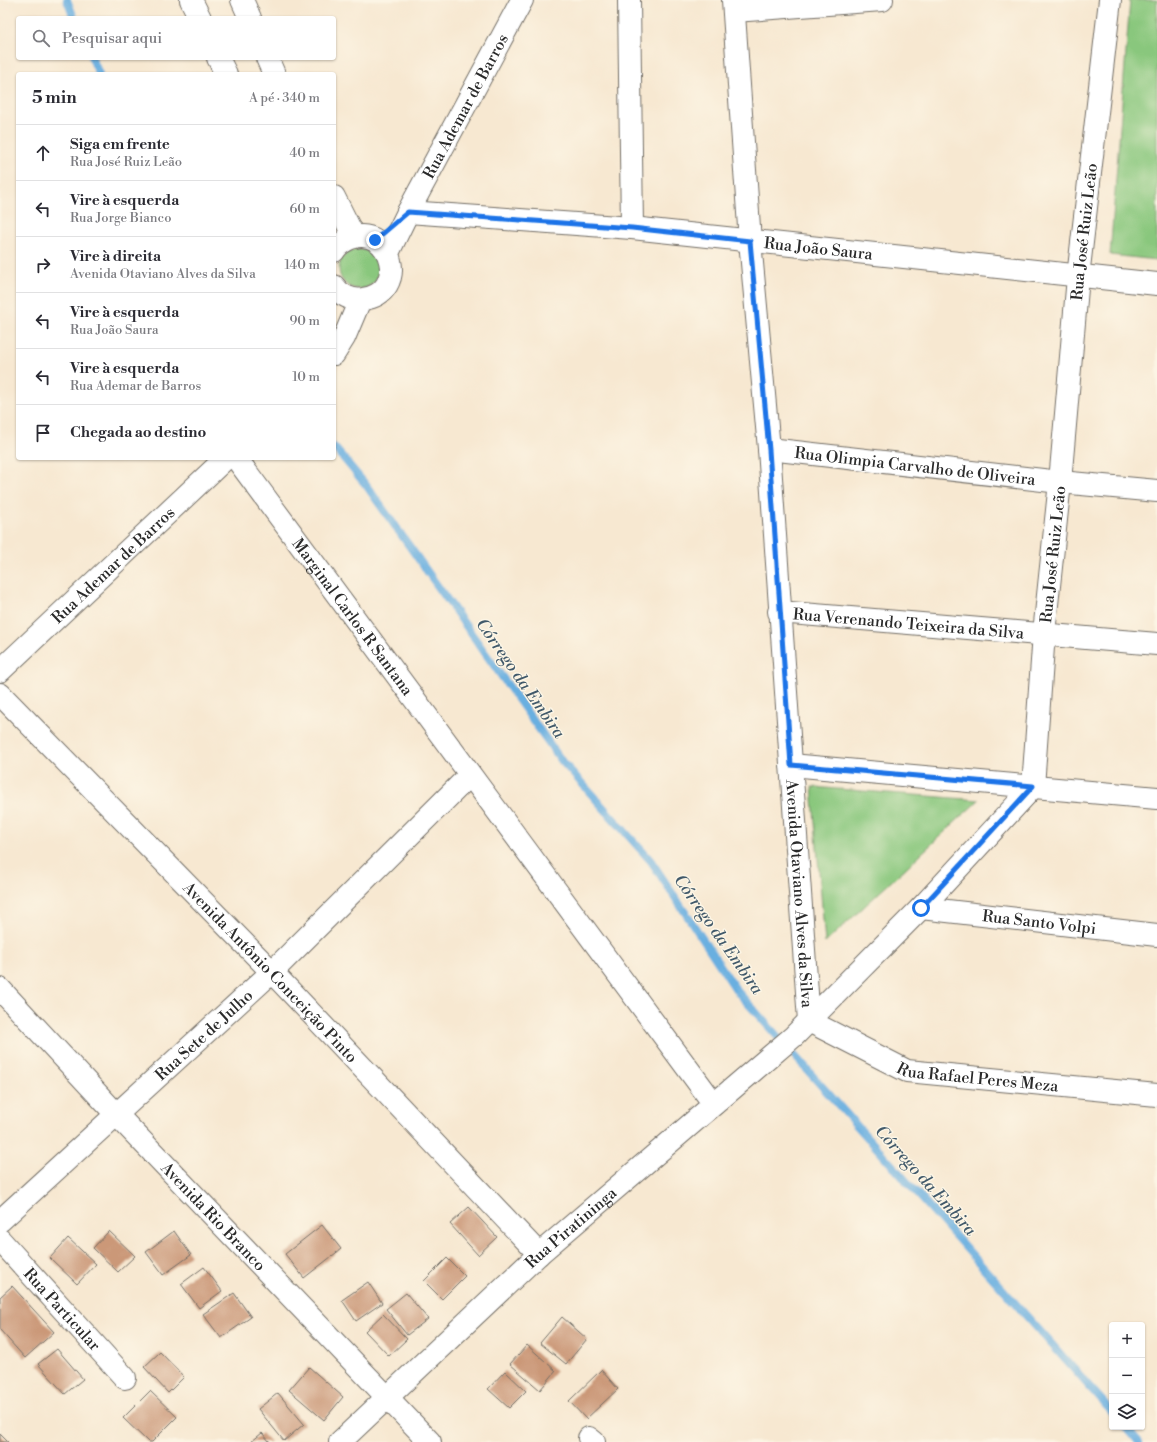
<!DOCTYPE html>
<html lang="pt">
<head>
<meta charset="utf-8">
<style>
  body { margin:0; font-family:"Libre Bodoni",serif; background:#f2f2f3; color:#2b2b33 }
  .controls { position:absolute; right:12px; bottom:12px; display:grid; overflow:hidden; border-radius:4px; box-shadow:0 1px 3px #0004 }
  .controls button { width:36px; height:36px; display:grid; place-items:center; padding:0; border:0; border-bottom:1px solid #e1e1e2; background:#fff; color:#2b2b33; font:20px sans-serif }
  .stop { position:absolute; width:12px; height:12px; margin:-9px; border:3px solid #1a73e8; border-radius:50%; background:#fff }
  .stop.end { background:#1a73e8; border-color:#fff; box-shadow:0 1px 4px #0008 }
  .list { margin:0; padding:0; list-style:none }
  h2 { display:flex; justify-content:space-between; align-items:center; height:52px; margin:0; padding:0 16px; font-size:17px }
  h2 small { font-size:13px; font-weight:400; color:#7c7c81 }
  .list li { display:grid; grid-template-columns:26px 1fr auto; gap:12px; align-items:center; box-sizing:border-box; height:56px; padding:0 16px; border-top:1px solid #e1e1e2 }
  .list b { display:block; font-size:15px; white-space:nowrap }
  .list p { margin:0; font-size:13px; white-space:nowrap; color:#7c7c81 }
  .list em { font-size:13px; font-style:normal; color:#7c7c81 }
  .icon { flex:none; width:22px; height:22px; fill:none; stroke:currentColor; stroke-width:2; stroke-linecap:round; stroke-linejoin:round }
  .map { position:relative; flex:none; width:1157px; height:1442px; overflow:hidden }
  .search { position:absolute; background:#fff; box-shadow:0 1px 3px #0004; left:16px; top:16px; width:320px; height:44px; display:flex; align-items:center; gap:10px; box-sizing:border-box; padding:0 14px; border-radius:4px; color:#7c7c81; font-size:15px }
  .panel { position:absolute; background:#fff; box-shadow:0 1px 3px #0004; left:16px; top:72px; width:320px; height:388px; border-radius:4px }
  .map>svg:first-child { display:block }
  .green { fill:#89c77d; stroke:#5a7954 }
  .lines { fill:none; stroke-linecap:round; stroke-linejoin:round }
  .stream { stroke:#69afe0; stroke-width:8 }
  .building { fill:#cb9878 }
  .minor-casing { stroke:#726d65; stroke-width:24 }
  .minor { stroke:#fff; stroke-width:22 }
  .route { stroke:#1a73e8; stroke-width:5 }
  .labels { text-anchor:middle; stroke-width:3; stroke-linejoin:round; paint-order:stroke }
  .street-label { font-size:16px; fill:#2b2b2b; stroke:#fcf5e5 }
  .water-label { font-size:17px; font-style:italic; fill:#41596a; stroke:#fcf5e5 }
</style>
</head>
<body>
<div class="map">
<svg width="1157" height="1442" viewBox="0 0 1157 1442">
  <rect width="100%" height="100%" fill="#fcf5e5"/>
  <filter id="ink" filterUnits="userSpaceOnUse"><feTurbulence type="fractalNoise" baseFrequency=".025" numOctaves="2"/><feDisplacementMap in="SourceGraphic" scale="8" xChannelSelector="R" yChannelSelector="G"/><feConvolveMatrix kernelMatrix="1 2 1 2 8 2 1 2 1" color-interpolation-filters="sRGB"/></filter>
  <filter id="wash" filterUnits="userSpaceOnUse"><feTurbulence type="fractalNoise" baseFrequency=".012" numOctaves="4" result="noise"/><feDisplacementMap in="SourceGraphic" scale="16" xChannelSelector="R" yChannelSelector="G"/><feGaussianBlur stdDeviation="0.9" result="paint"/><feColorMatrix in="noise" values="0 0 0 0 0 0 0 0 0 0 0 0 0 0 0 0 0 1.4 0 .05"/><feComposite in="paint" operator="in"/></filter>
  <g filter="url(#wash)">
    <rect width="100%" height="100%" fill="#f7e8d1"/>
    <path class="green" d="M1130 0H1157V260L1110 255Z
      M339 269a20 20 0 1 1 40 0a20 20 0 1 1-40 0Z
      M812 787 979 800 825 943Z"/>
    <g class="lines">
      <path class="stream" d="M67 0 74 18
        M92 58 99 74
        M334 447 366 485 561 760 651 861 737 991 1112 1412
        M1126 1427 1139 1442"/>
    </g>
    <g id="blocks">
      <path class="building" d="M469 1207 497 1237 478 1255 450 1224Z
        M322 1225 341 1249 304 1278 285 1254Z
        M109 1231 135 1256 118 1272 93 1248Z
        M174 1231 191 1255 163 1275 146 1252Z
        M68 1238 96 1264 77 1284 50 1258Z
        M447 1258 465 1276 442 1299 424 1281Z
        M204 1267 222 1291 199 1308 181 1284Z
        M368 1282 382 1303 356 1321 342 1300Z
        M12 1286 54 1332 25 1358 0 1330V1297Z
        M234 1293 251 1317 221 1338 203 1314Z
        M406 1293 428 1319 407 1335 386 1309Z
        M383 1314 407 1339 389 1356 365 1331Z
        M562 1317 587 1339 566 1364 540 1343Z
        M527 1345 556 1371 540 1390 510 1364Z
        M57 1349 83 1379 65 1394 38 1364Z
        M160 1352 184 1377 168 1393 144 1367Z
        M309 1367 343 1397 324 1420 289 1390Z
        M601 1370 618 1389 586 1419 569 1401Z
        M505 1371 526 1391 509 1408 488 1389Z
        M150 1391 177 1417 152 1442H148L123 1418Z
        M278 1393 304 1424 284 1441 258 1409Z
        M262 1433 270 1442H251Z
        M0 1434 8 1442H0Z"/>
    </g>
  </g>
  <g filter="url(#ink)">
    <use href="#blocks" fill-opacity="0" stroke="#726d65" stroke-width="1"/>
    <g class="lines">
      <defs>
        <g id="minor">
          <path d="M191 0 200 18"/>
          <path d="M242 0 250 18"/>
          <path d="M629 0 632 228"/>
          <path id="s1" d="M733 0 750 241 769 449 809 1021"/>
          <path d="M734 11 882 0"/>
          <path d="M218 58 226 74"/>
          <path d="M267 58 274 74"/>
          <path d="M334 197 354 237"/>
          <path id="s2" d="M408 212 632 228 1157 284"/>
          <path d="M334 251C338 244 344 241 351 238 392 224 410 293 363 299 352 301 340 295 334 286"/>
          <path id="s3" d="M388 253 408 212 522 0"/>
          <path d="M334 354 344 338 360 300"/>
          <path id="s4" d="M769 449 1060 482 1157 491"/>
          <path id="s5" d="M236 458 714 1104"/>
          <path id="s6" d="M779 612 1157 644"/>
          <path id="s7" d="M0 671 226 458"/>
          <path id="s8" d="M0 694 272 972 539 1254"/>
          <path d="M791 765 1157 798"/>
          <path id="s9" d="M921 908 1157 935"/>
          <path id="s10" d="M0 989 116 1114 430 1442"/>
          <path id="s11" d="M809 1021 907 1071 1157 1095"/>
          <path id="s12" d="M0 1221 272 972 470 775"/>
          <path id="s13" d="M0 1240 125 1378"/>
          <path d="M589 1438 594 1442"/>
          <path id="s14" d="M340 1442 539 1254 794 1036 921 908 1033 787 1044 633 1060 482 1078 277 1110 0"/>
        </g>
      </defs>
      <use href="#minor" class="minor-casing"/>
      <use href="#minor" class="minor"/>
    </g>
  </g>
  <g class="lines" filter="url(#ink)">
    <path class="route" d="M375 240 408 212 632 228 750 241 769 450 791 765 1033 786 921 908"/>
  </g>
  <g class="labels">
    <g class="street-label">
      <text dy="6" stroke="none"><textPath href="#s3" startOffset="166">Rua Ademar de Barros</textPath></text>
      <text dy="6" stroke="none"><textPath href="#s14" startOffset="1512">Rua José Ruiz Leão</textPath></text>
      <text dy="6" stroke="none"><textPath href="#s2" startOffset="412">Rua João Saura</textPath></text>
      <text dy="6" stroke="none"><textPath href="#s4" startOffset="147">Rua Olimpia Carvalho de Oliveira</textPath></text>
      <text dy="6" stroke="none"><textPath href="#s14" startOffset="1188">Rua José Ruiz Leão</textPath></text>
      <text dy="6" stroke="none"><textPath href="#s7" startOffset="155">Rua Ademar de Barros</textPath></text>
      <text dy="6" stroke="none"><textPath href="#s5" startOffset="197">Marginal Carlos R Santana</textPath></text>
      <text dy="6" stroke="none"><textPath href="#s6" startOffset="130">Rua Verenando Teixeira da Silva</textPath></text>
      <text dy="6" stroke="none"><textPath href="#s1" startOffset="896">Avenida Otaviano Alves da Silva</textPath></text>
      <text dy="6" stroke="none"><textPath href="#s9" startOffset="119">Rua Santo Volpi</textPath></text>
      <text dy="6" stroke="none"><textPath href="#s8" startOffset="388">Avenida Antônio Conceição Pinto</textPath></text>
      <text dy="6" stroke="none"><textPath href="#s12" startOffset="276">Rua Sete de Julho</textPath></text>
      <text dy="6" stroke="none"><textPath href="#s11" startOffset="181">Rua Rafael Peres Meza</textPath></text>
      <text dy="6" stroke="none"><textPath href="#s10" startOffset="312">Avenida Rio Branco</textPath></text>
      <text dy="6" stroke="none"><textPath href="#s14" startOffset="315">Rua Piratininga</textPath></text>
      <text dy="6" stroke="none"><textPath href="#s13" startOffset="93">Rua Particular</textPath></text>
    </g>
    <g class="water-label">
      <text transform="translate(521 678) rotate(55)" y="6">Córrego da Embira</text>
      <text transform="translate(719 934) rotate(55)" y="6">Córrego da Embira</text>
      <text transform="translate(926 1180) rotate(48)" y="6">Córrego da Embira</text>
    </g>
  </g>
</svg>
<div class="controls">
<button>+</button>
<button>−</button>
<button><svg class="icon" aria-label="layers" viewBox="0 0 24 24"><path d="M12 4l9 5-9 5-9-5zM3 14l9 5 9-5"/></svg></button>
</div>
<div class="stop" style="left:921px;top:908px"></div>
<div class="stop end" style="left:375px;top:240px"></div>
<div class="search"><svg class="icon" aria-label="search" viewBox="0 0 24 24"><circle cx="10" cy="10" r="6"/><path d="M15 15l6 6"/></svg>Pesquisar aqui</div>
<section class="panel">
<h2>5 min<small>A pé · 340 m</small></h2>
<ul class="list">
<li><svg class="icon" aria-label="ahead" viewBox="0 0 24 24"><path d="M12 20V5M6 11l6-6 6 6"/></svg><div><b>Siga em frente</b><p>Rua José Ruiz Leão</p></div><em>40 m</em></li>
<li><svg class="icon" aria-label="left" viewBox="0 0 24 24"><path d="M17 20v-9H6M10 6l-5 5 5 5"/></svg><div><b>Vire à esquerda</b><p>Rua Jorge Bianco</p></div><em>60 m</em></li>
<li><svg class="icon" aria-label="right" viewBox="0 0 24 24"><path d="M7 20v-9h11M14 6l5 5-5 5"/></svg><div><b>Vire à direita</b><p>Avenida Otaviano Alves da Silva</p></div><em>140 m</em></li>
<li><svg class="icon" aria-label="left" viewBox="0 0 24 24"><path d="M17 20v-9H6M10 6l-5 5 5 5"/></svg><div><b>Vire à esquerda</b><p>Rua João Saura</p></div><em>90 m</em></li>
<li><svg class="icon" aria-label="left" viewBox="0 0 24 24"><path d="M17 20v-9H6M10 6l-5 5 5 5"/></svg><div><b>Vire à esquerda</b><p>Rua Ademar de Barros</p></div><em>10 m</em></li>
<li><svg class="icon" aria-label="arrive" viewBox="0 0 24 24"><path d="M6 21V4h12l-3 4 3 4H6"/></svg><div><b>Chegada ao destino</b></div></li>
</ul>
</section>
</div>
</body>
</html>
